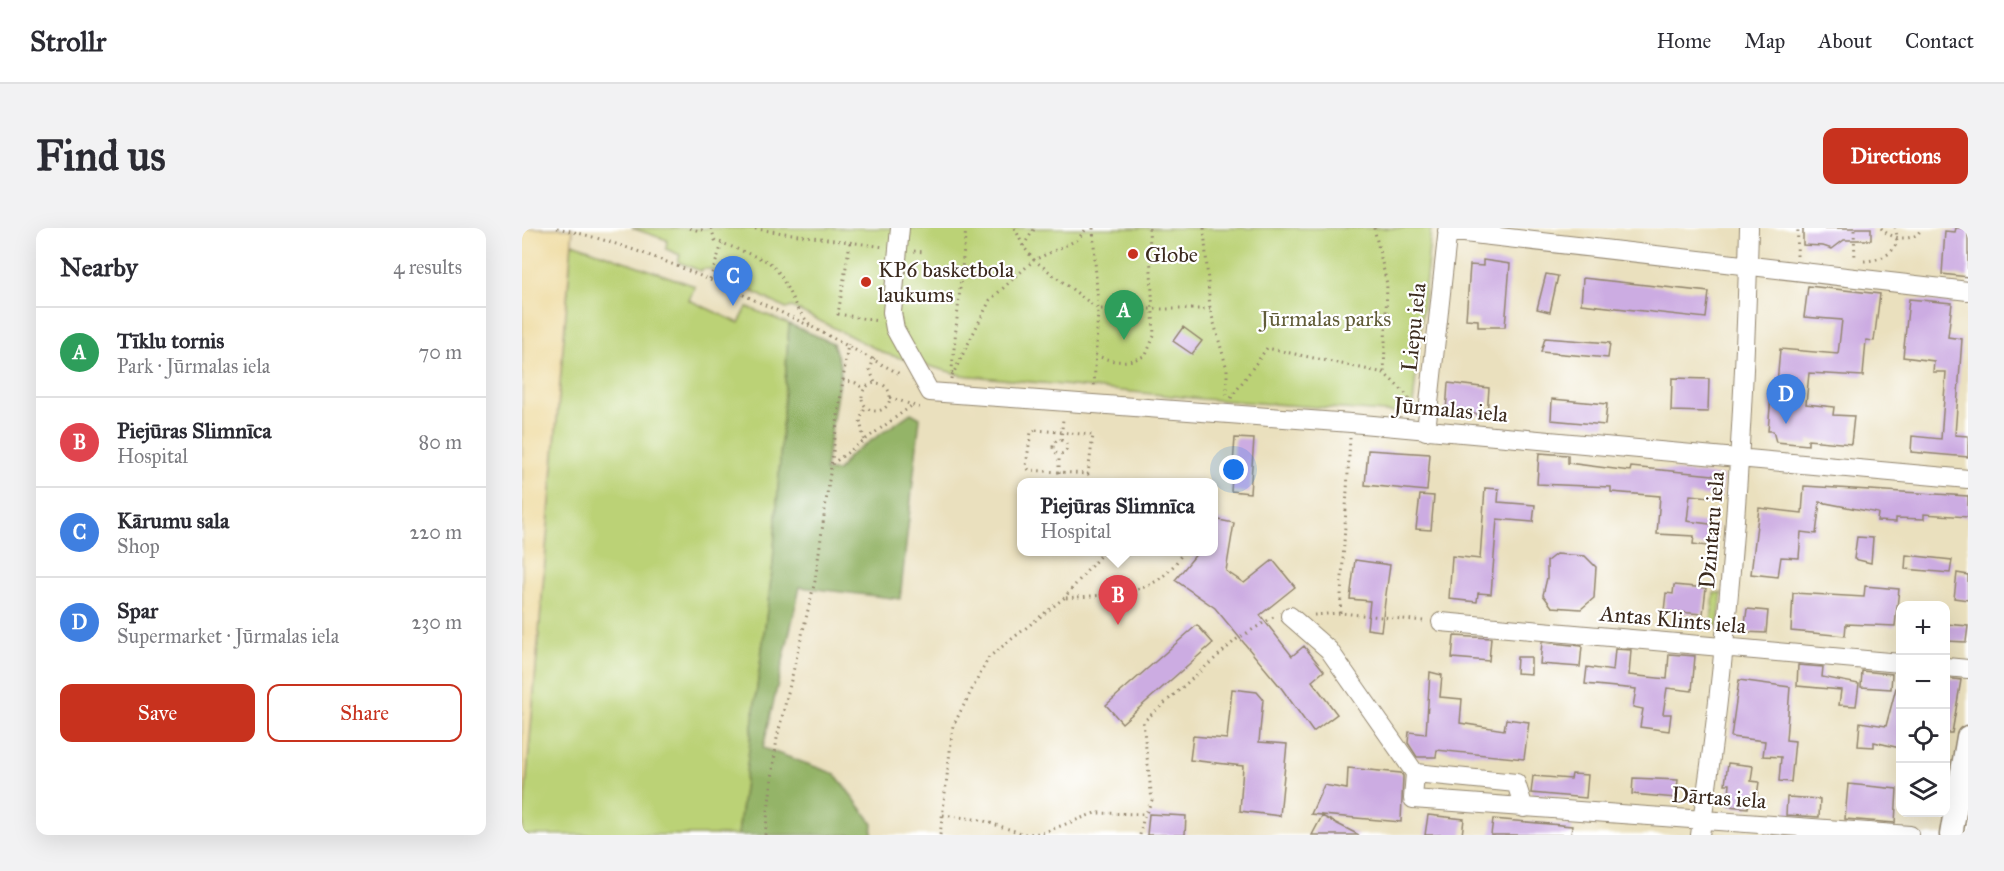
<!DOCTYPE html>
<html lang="en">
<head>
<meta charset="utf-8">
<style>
  body { margin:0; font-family:"IM FELL Great Primer",serif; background:#f2f2f3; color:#2b2b33 }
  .controls { position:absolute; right:18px; bottom:18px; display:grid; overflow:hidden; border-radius:12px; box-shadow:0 6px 24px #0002 }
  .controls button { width:54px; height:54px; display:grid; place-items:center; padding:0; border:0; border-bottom:2px solid #e1e1e2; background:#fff; color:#2b2b33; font:30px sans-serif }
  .you { position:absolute; left:712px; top:242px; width:21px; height:21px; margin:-15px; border:4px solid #fff; border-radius:50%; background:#1a73e8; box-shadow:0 0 0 9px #1a73e833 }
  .badge { display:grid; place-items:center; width:39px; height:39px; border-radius:50%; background:#c8321e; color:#fff; font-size:20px; font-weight:700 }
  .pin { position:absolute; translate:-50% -50px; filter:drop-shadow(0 2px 3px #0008) }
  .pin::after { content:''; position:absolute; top:32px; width:21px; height:18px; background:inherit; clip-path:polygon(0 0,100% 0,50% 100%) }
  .popup { position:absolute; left:495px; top:250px; width:201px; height:78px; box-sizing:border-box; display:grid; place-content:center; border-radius:12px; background:#fff; filter:drop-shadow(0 2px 4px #0005); font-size:20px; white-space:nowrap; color:#7c7c81 }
  .popup b { font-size:22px; color:#2b2b33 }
  .popup::after { content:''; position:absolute; left:50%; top:100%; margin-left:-12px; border:12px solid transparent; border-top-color:#fff }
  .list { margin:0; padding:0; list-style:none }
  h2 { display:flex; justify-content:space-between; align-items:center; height:78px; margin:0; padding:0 24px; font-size:26px }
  h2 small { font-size:20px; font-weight:400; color:#7c7c81 }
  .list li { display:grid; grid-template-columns:39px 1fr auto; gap:18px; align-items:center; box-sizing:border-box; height:90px; padding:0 24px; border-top:2px solid #e1e1e2 }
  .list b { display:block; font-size:22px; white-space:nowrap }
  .list p { margin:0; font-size:20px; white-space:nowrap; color:#7c7c81 }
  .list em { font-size:20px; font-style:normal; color:#7c7c81 }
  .actions { display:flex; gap:12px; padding:18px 24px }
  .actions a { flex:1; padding:14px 0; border:2px solid #c8321e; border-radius:12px; text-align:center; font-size:21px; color:#c8321e }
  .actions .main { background:#c8321e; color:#fff }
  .icon { flex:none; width:33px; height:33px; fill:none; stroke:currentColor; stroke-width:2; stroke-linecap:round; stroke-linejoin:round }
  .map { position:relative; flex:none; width:1446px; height:607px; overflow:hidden; border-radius:12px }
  header { display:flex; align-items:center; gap:36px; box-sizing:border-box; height:84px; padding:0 30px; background:#fff; border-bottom:2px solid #e1e1e2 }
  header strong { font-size:28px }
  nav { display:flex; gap:33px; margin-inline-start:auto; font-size:21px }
  .intro { display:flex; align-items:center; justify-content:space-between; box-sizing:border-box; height:144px; padding:0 36px }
  h1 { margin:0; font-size:42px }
  .button { padding:15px 27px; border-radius:12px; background:#c8321e; color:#fff; font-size:21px; font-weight:700 }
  main { display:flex; gap:36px; padding:0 36px }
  aside { flex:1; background:#fff; border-radius:12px; box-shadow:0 6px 24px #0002 }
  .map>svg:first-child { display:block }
  .green { fill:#bbd276; stroke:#7b7e4a; stroke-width:1.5 }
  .forest { fill:#94b467; stroke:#686f42; stroke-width:1.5 }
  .sand { fill:#eeda9e; stroke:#94825e; stroke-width:1.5 }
  .building { fill:#ccace2 }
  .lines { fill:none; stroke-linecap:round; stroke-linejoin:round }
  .minor-casing { stroke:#92856e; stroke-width:20 }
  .major-casing { stroke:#92856e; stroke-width:25 }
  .path { stroke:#92856e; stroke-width:3; stroke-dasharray:1.5 4.5; stroke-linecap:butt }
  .minor { stroke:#fff; stroke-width:18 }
  .major { stroke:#fff; stroke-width:22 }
  .poi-dot { fill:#c8321e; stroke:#fff; stroke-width:2 }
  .labels { text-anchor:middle; stroke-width:4.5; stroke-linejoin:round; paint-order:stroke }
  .poi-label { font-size:22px; fill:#3b2a1e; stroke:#fff; text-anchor:start }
  .park-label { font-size:22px; fill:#615c38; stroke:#fff }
  .street-label { font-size:22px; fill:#3b2a1e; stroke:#fff }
</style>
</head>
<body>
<header>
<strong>Strollr</strong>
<nav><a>Home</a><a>Map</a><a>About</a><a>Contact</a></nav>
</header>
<div class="intro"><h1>Find us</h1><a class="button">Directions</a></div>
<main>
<aside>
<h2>Nearby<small>4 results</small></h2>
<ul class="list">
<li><span class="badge" style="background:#2e9e5b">A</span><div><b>Tīklu tornis</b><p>Park · Jūrmalas iela</p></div><em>70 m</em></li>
<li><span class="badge" style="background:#e0444e">B</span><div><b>Piejūras Slimnīca</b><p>Hospital</p></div><em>80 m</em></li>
<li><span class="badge" style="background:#3f7fe0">C</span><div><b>Kārumu sala</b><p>Shop</p></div><em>220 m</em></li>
<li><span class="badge" style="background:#3f7fe0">D</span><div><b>Spar</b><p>Supermarket · Jūrmalas iela</p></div><em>230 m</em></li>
</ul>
<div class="actions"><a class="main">Save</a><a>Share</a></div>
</aside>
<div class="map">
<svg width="1446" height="607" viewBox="0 0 1446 607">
  <rect width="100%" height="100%" fill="#fff"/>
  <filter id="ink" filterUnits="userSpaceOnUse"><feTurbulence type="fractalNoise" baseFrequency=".0167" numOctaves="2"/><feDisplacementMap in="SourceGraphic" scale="12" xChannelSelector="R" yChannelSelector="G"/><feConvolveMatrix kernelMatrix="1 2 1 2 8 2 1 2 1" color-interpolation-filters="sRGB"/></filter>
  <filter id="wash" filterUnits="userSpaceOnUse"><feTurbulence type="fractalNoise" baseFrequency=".008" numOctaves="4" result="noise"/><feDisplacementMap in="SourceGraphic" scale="24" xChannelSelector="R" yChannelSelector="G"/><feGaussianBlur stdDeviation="1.35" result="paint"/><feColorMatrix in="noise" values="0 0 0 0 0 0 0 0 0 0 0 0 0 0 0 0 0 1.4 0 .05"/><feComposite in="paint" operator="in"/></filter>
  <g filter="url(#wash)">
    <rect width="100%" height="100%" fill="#eae0be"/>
    <path class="green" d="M110 0H909L890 186 681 171 439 147 364 126 270 79 264 81 188 41H180L179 43 156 34 158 27 144 21 145 12Z
      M50 15 173 58 167 72 217 95 225 79 267 96 251 336 216 607H0Z
      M1192 365H1200L1196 398 1189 397Z"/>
    <path class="forest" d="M267 96 311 115 319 139 303 243H316L327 228 389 185 398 190 378 371 278 359 241 520 313 546 351 596 350 607H216L251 336Z"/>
    <path class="sand" d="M0 0H51L0 604Z"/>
    <g id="blocks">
      <path class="building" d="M1281 0H1349V12H1322L1310 21 1301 18 1281 17Z
        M1434 0H1446V49L1420 46 1423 3 1433 4Z
        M961 32 988 36 983 99H956V92L944 91 948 37 961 38Z
        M1024 46 1036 48 1028 84 1015 81Z
        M1061 50 1187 64 1184 90 1059 76Z
        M1286 58 1358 66 1352 113 1344 112 1341 148 1287 145 1284 176 1312 179 1311 187 1332 188 1329 216 1286 212V217L1254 214 1251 203H1246L1249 168H1254L1258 121 1316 126 1320 92 1282 89Z
        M1387 71 1430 75 1426 109 1440 111 1433 207 1446 208V229L1389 224 1390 208 1419 211 1424 144H1411L1412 133 1381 129Z
        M661 99 680 113 670 126 651 113Z
        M1023 110 1088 115 1086 130 1019 124Z
        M1150 150 1187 151 1186 184 1149 183Z
        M926 155 967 160 965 187 924 184Z
        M1030 171 1085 176 1083 197 1029 192Z
        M713 210 732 211 728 265 709 263Z
        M846 222 908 226 905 263 843 257Z
        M1017 225 1046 227V235L1108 243 1109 239 1201 248 1199 270 1168 267 1165 293 1195 297 1192 319 1171 316 1172 308 1135 306 1138 268 1089 264V259L1015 256Z
        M1282 258 1446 268V289L1402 286V291L1374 290V294L1355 293 1356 285 1298 274 1294 306 1279 304 1277 330 1259 329 1256 349 1229 346 1237 280 1280 285Z
        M963 260 977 261 976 274 1013 277 1011 294 975 291 969 366 956 365 955 374 927 371 930 328 958 331Z
        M898 267 912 268 909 302 894 301Z
        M692 291 712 295 704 343 722 355 751 332 773 359 738 387 770 428 782 418 802 443 790 453 815 486 791 504 760 461 693 380 653 352 676 324H692Z
        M1335 309 1351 310 1349 335 1332 331Z
        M1034 326 1063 328 1074 339 1072 370 1059 381 1030 379 1021 367 1025 350V333Z
        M1384 327 1430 332 1428 345 1383 341Z
        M833 332 868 337 859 403 845 401 848 373 828 371Z
        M1435 345 1446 347V372L1432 370Z
        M1152 357 1184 360 1181 386 1142 383 1144 365 1151 366Z
        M1343 358 1377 361 1373 398 1324 396 1323 408 1269 403 1271 365 1342 369Z
        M1225 381 1246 383 1244 405 1222 404Z
        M1424 396 1446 398 1444 414 1424 413Z
        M675 397 691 415 600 495 584 477Z
        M932 408 969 410 967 433 930 430Z
        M1020 414 1060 418 1058 439 1018 436Z
        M1093 421 1109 422 1107 447 1145 451 1147 426 1173 428 1170 463 1145 460 1141 486H1149L1147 503 1118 499 1121 481 1111 479 1114 461 1063 456 1065 439 1091 443Z
        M995 429H1009V446L994 445Z
        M1276 437 1301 439 1300 449 1337 456 1334 478 1317 477 1319 462 1275 458Z
        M1340 443 1370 446 1369 461 1339 459Z
        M908 444 920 447 918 469 940 471 938 495 982 502 984 491 1007 494 1002 531 915 522 914 529H895L886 515 887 504 904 506Z
        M1424 450 1439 452 1430 505H1424Z
        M1217 452 1268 459 1264 512 1273 513 1269 554 1257 553 1259 529 1241 528 1243 513 1209 509Z
        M1374 460H1378V520L1352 514V519L1336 518 1338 494 1364 498Z
        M710 461 735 464 741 471 737 514 765 516 758 588 718 583 721 538 668 532 671 508 705 511Z
        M1206 535 1231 538 1229 553 1237 554 1234 575H1227L1226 580 1206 578 1208 556H1203Z
        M826 540 879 545 881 548 879 594 789 586 802 557 825 561Z
        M1050 546 1066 547 1064 570 1009 565 1011 548 1049 551Z
        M1111 550 1156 552 1154 570 1110 566Z
        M1326 556 1375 561 1373 595 1323 591Z
        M1265 569 1298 571 1297 589 1264 587Z
        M627 586 664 588 663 607H625Z
        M906 587 942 591 940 607H903Z
        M800 588 837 607H790Z
        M971 591 1050 598 1049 607H969Z"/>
    </g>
  </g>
  <g filter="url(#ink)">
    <use href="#blocks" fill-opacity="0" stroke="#92856e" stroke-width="1.5"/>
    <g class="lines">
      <defs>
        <path id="minor" d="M378 0 370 84 373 101 408 164 829 195 1446 251
          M925 3 1446 63
          M904 203 926 0
          M768 388 807 422 893 545
          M919 394 1378 435
          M1424 439 1446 441
          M1002 580 994 555 893 545 891 571C1056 583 1222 595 1388 607
          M1178 607C1209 406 1222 203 1227 0"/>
        <path id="major" d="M1429 607 1446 509"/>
      </defs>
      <use href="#minor" class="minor-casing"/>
      <use href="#major" class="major-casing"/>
      <path class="path" d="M35 0C123 19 207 60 288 98
        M168 0 177 3 185 0
        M189 0 193 12 247 34 258 46 276 82 290 99 378 146
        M227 0 362 19
        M493 0 501 18 512 32 555 12 565 0
        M571 0 576 81 572 160
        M682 0 688 81 705 141V170
        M852 0 865 56 862 145
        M1359 0C1368 10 1382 13 1395 7L1400 0
        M1332 2 1333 32
        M328 15 316 86 356 93
        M501 18 513 0
        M392 23 402 24
        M1275 28 1276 0
        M1342 33C1361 32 1381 23 1373 0
        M188 51 200 16
        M573 127C593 135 605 136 624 127L632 108 627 0
        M352 130 348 142 353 155
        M430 148 468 72 512 32 576 81H688
        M429 151 444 0
        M321 152 334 155 342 161
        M340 169a14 14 0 1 1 28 0a14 14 0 1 1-28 0Z
        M368 169 401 181
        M709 170 745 120 862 145 883 165 890 177
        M514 202 571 207 566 246 507 242 504 238 509 204Z
        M531 219a7 7 0 1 1 14 0a7 7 0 1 1-14 0Z
        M342 212 338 192 343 180
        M539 212 541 191
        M310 236 392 176
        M537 245V227
        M544 370C593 365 634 371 661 324
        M818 385 828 210
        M792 387 818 385 902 393
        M421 587 459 592 502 606 520 605 573 585 622 586
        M243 607 255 510 293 353 326 116
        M418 607 431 498 467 429 542 370 581 324
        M618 607 621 592 630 572 621 494 715 411 753 388"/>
      <use href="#minor" class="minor"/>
      <use href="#major" class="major"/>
    </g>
  </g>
  <g class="poi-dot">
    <circle cx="611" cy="26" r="6"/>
    <circle cx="344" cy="54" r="6"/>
  </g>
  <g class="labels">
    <g class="poi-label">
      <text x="623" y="34">Globe</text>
      <text x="356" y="49">KP6 basketbola<tspan x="356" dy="25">laukums</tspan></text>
    </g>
    <g class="park-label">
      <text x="804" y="98">Jūrmalas parks</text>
    </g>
    <g class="street-label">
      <text transform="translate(891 99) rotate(-84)" y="8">Liepu iela</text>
      <text transform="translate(929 181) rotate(5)" y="8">Jūrmalas iela</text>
      <text transform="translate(1189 302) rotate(-85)" y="8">Dzintaru iela</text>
      <text transform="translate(1151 391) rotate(5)" y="8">Antas Klints iela</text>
      <text transform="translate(1197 569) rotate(4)" y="8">Dārtas iela</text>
    </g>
  </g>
</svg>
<div class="controls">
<button>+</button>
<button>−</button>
<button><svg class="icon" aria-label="locate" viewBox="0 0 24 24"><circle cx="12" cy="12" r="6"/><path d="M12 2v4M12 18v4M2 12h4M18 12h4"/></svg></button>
<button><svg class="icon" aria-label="layers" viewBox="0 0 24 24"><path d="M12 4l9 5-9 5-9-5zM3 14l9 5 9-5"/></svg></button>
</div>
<div class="you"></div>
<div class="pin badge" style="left:602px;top:112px;background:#2e9e5b">A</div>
<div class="pin badge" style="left:596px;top:397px;background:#e0444e">B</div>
<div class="popup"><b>Piejūras Slimnīca</b>Hospital</div>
<div class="pin badge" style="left:211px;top:78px;background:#3f7fe0">C</div>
<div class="pin badge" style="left:1264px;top:196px;background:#3f7fe0">D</div>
</div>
</main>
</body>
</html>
